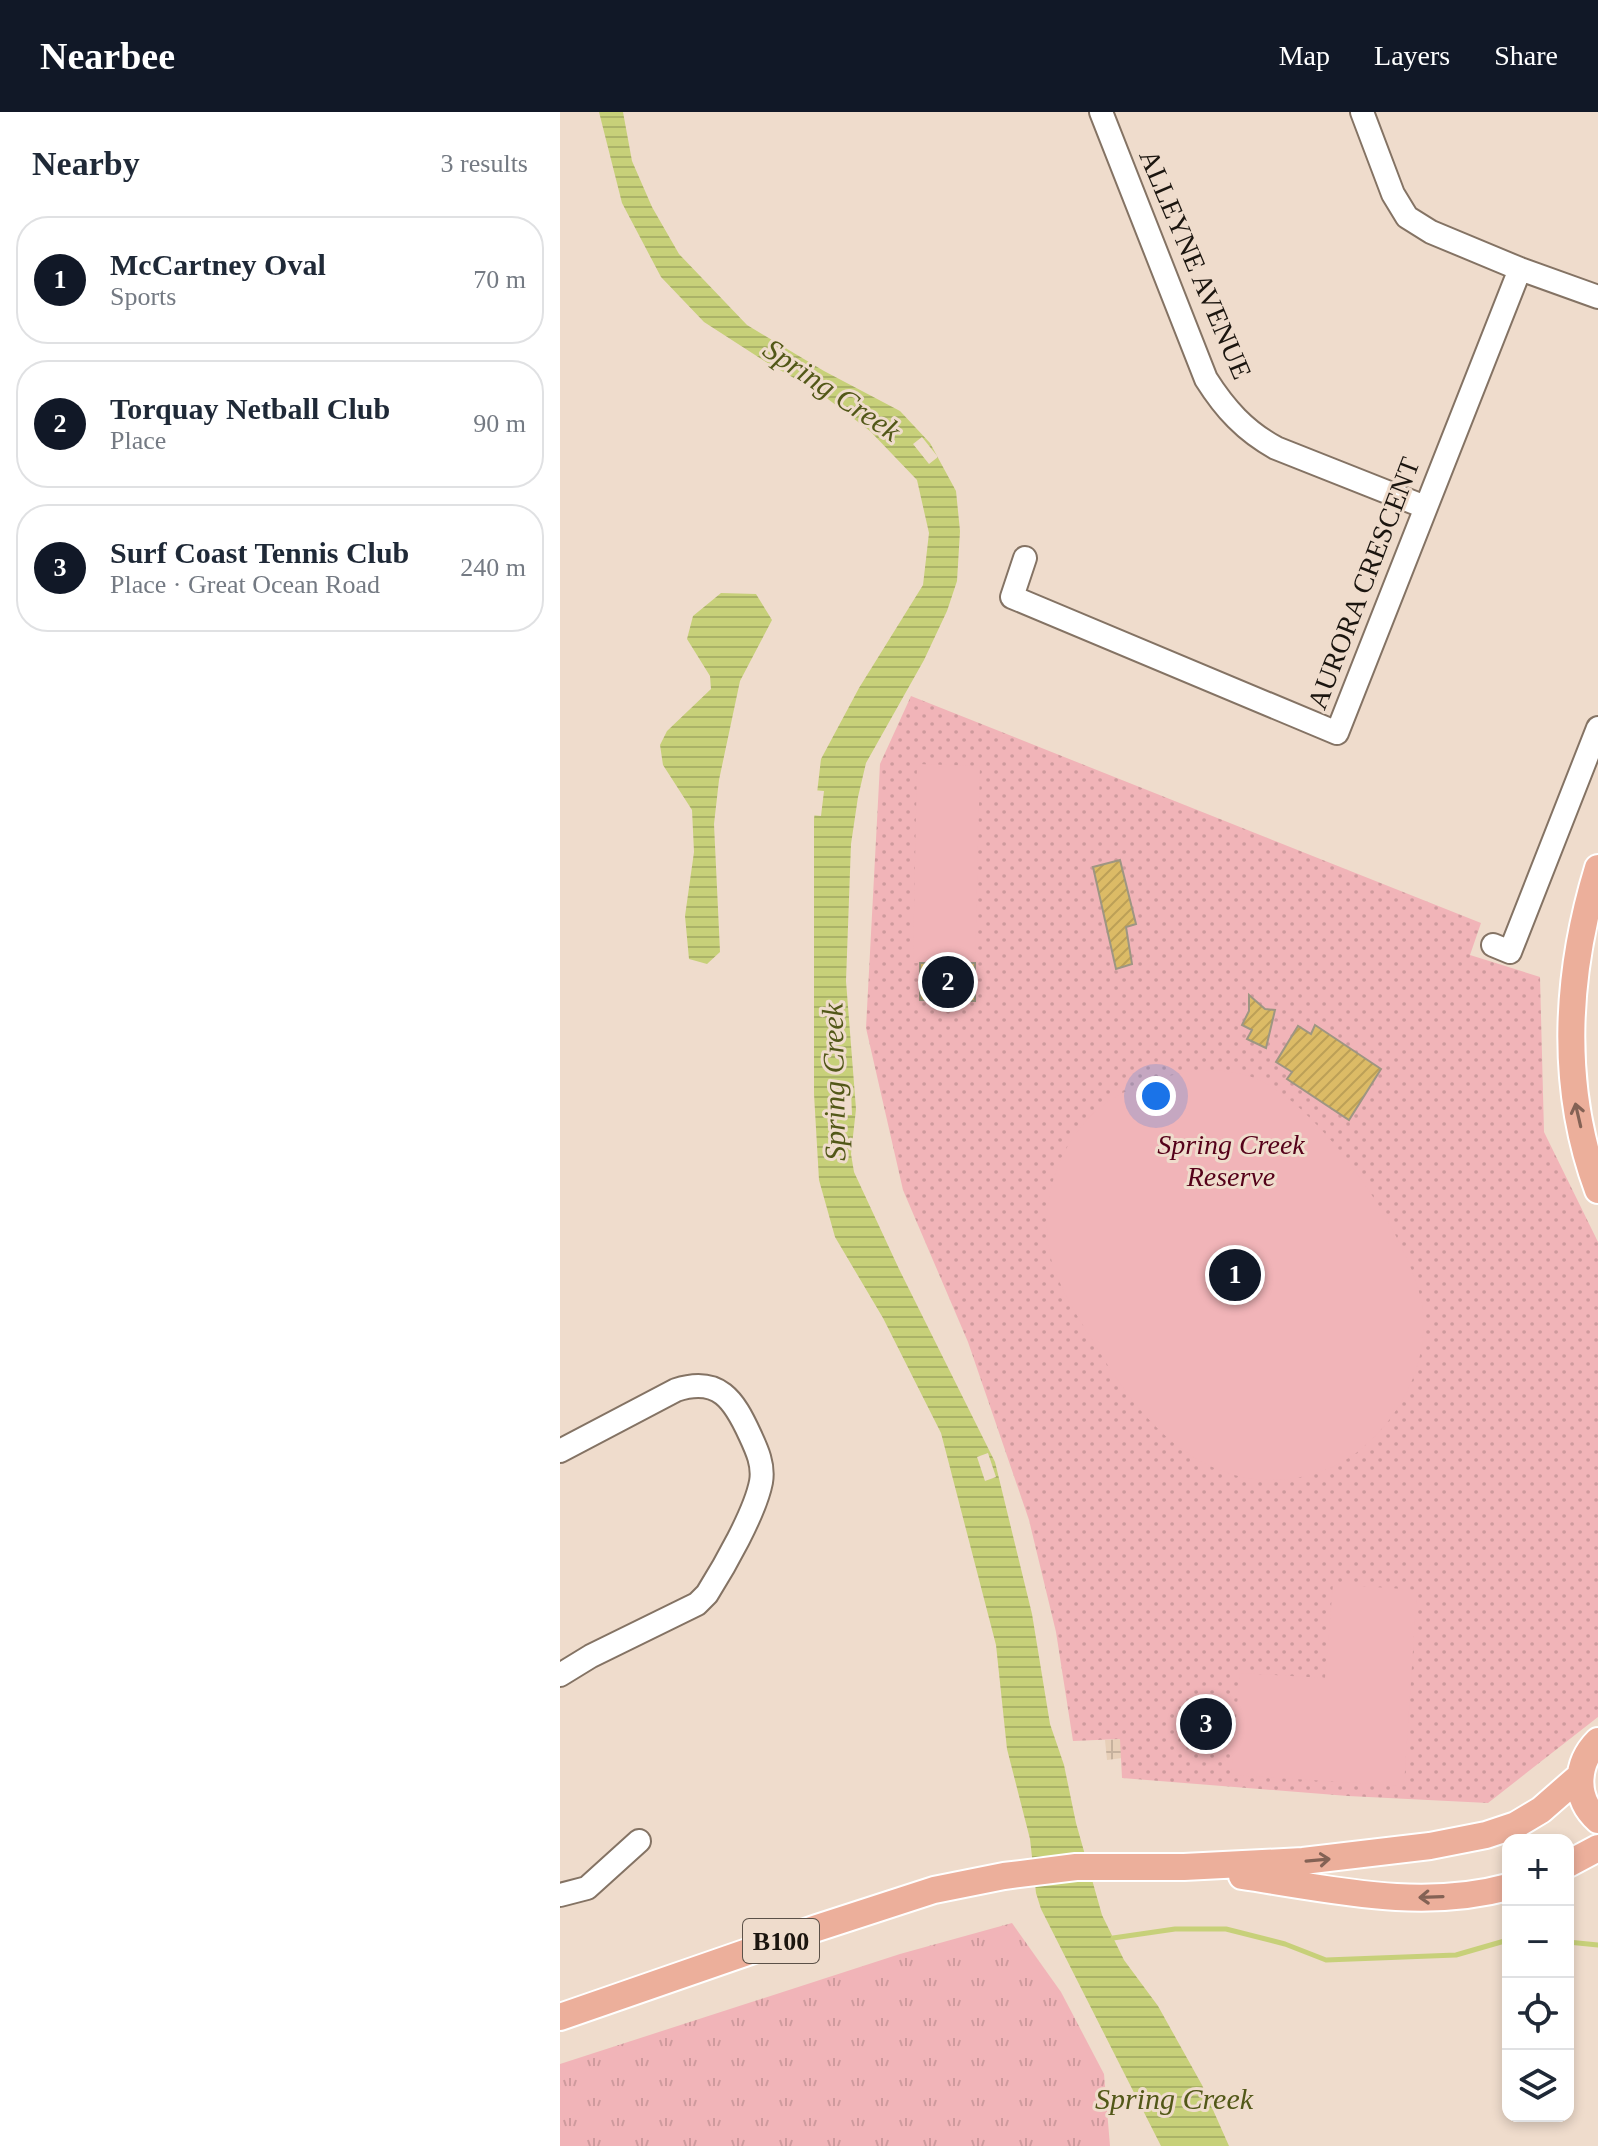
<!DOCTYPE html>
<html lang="en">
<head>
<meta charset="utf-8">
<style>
  body { margin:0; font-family:Georgia,serif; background:#f2f2f3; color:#1f2937 }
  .controls { position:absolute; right:24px; bottom:24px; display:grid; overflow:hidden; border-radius:16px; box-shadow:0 4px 12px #0003 }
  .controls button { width:72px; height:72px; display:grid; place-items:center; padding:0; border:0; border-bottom:2px solid #e0e1e3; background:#fff; color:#1f2937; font:40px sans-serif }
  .you { position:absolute; left:596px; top:984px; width:28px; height:28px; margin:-20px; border:6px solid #fff; border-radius:50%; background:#1a73e8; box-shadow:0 0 0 12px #1a73e833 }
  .badge { display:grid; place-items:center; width:52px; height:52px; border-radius:50%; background:#111827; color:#fff; font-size:26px; font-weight:700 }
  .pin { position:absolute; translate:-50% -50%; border:4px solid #fff; box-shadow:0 2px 8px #0006 }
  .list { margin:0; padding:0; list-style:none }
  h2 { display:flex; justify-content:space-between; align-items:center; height:104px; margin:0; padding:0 32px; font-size:34px }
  h2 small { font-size:26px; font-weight:400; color:#747a83 }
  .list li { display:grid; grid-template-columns:52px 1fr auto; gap:24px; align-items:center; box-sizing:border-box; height:128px; margin:0 16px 16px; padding:0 16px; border:2px solid #e0e1e3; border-radius:32px }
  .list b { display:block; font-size:30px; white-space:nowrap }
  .list p { margin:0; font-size:26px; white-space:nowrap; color:#747a83 }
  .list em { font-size:26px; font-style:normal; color:#747a83 }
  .icon { flex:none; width:44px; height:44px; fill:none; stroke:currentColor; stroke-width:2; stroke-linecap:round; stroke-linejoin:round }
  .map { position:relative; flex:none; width:1038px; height:2034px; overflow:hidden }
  header { display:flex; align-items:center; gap:48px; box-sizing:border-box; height:112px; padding:0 40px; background:#111827; color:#fff }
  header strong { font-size:38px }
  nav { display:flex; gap:44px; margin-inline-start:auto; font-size:28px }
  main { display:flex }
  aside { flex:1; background:#fff }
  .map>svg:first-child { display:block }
  .industrial { fill:url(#industrial-grid) }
  .grass { fill:url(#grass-tufts) }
  .park { fill:url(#park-dots) }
  .garden { fill:#f1b4b8 }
  .water { fill:url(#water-rules) }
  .pier { fill:#efdccc }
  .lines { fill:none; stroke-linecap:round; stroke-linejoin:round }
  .stream { stroke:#c7d079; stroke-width:5 }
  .building { fill:url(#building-hatch); stroke:#9e9682; stroke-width:2 }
  .minor-casing { stroke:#847364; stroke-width:26 }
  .major-casing { stroke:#fff; stroke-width:30 }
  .minor { stroke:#fff; stroke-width:22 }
  .major { stroke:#ecaf9b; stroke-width:26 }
  .oneway { stroke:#846255 }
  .labels { text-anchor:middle; stroke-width:6; stroke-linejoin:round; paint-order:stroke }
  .shield { fill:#efdccc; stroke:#5b5148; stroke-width:2 }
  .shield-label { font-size:26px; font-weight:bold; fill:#1b150f }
  .street-label { font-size:28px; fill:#1b150f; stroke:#efdccc }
  .park-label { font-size:28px; font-style:italic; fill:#550119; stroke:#efdccc }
  .water-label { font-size:30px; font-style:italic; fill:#525818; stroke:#efdccc }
</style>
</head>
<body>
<header>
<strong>Nearbee</strong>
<nav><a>Map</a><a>Layers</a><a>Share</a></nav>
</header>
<main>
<aside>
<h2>Nearby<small>3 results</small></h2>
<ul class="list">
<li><span class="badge">1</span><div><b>McCartney Oval</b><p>Sports</p></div><em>70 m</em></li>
<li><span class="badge">2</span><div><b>Torquay Netball Club</b><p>Place</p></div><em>90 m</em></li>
<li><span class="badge">3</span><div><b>Surf Coast Tennis Club</b><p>Place · Great Ocean Road</p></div><em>240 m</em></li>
</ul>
</aside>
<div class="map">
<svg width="1038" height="2034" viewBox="0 0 1038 2034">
  <defs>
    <pattern id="industrial-grid" width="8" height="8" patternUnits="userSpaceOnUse" patternTransform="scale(2)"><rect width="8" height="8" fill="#e7cfb8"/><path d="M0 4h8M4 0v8" fill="none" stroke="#c6b19d"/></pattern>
    <pattern id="grass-tufts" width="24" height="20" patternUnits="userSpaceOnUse" patternTransform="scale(2)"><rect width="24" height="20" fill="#f1b4b8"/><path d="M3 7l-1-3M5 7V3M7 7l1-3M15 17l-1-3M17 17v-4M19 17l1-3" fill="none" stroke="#ce9a9d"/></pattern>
    <pattern id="park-dots" width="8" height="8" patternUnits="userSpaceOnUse" patternTransform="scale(2)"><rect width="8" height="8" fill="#f1b4b8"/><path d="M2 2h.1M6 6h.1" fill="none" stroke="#ce9a9d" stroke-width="1.8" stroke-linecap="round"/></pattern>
    <pattern id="water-rules" width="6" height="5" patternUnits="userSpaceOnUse" patternTransform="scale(2)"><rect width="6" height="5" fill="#c7d079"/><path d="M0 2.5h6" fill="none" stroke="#aab267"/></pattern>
    <pattern id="building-hatch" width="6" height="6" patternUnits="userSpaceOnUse" patternTransform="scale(2)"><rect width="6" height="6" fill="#dcbb66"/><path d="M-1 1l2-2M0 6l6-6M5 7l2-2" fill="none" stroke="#bca057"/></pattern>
  </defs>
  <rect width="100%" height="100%" fill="#efdccc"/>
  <path class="industrial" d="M561 1627 562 1646 547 1648 545 1628Z"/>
  <path class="grass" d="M452 1811 501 1880 544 1962 550 2034H0V1952L340 1842Z"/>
  <path class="park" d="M351 584 921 811 910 843 980 865 984 1020 1038 1130V1605L928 1691 788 1684 562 1666 560 1627 513 1629 496 1520 469 1408 408 1230 343 1078 306 916 320 652Z"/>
  <path class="garden" d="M357 652 420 654 415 851H353Z
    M637 958C658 958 677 959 697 967 761 994 851 1125 862 1193 869 1240 850 1287 818 1321 793 1348 766 1362 729 1367 637 1377 578 1305 536 1234 520 1209 503 1182 493 1154 474 1093 500 1016 557 984 582 970 609 963 637 958Z
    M773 1472 857 1478 844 1674 671 1663 680 1561 765 1566Z"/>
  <path class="water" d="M39 0H63L72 49 92 95 119 142 187 213 264 259 340 299 370 331 396 379 400 419 397 469 387 499 364 548 306 651 298 685 291 732 286 869 296 997 291 1042 294 1060 339 1157 435 1350 472 1502 490 1612 504 1653 516 1711 542 1803 564 1848 598 1894 642 1973 669 2034H601L481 1797 476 1781 470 1727 447 1637 436 1533 381 1321 323 1206 275 1125 259 1068 254 982V707L261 647 299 576 363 473 369 421 357 368 310 319 260 281 206 250 144 210 101 165 62 91Z
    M161 481 196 482 212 508 180 569 159 668 154 712 160 840 147 852 129 847 125 804 134 740 132 698 103 653 100 633 107 619 151 577 150 564 127 527 133 504Z"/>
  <path class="pier" d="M362 325 378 345 369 352 353 332Z
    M253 678 264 679 261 704 250 703Z
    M280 978H291L292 1003H280Z
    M428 1341 436 1365 425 1369 417 1345Z"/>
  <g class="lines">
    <path class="stream" d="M553 1826 615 1817H666L725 1832 766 1848 896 1843 948 1828
      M1008 1830 1038 1833"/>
  </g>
  <path class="building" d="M560 748 576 812 566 815 572 852 556 857 533 755Z
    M360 851H415V889L360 888Z
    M689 883 705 897 715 898 706 936 687 927 692 918 682 913 689 899Z
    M755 913 821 957 789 1008 727 967 732 960 716 950 738 914 751 922Z
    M635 1595 659 1597 656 1630 634 1628Z"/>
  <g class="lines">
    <defs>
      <path id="minor" d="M541 0 646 267C665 297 685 319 716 336L865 395
        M802 0 833 82 847 105 871 120 960 157 1038 185
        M465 446 452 485 777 621 960 157
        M933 833 950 840 1038 616
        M0 1339 116 1278C159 1264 174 1288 190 1323 197 1338 204 1353 201 1370 195 1401 164 1455 147 1482L137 1492 31 1544 0 1563
        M0 1783 27 1776 79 1729"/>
      <path id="major" d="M1038 756C1006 861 999 973 1038 1078
        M1038 1629C1016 1651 1013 1686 1038 1708
        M1008 1752 1038 1736
        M682 1764C770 1777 860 1799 948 1775
        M0 1905 257 1816 374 1778 444 1764 516 1755H624L743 1749 870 1734 926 1723 956 1713 981 1698 1020 1664"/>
    </defs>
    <use href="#minor" class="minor-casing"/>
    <use href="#major" class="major-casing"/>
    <use href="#minor" class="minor"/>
    <use href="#major" class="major"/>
  </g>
  <defs><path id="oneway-shaft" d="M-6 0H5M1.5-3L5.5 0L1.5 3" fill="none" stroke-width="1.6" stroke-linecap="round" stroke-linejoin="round" transform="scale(2)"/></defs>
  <g class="oneway">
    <use href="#oneway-shaft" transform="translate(1018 1003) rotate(-103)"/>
    <use href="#oneway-shaft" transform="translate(758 1748) rotate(-5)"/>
    <use href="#oneway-shaft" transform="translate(871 1785) rotate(178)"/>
  </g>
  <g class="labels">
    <rect class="shield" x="183" y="1807" width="76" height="44" rx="6"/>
    <g class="shield-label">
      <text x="221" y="1838">B100</text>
    </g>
    <g class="street-label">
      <text transform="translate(636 152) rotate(67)" y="10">ALLEYNE AVENUE</text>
      <text transform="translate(803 471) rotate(-69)" y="10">AURORA CRESCENT</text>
    </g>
    <g class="park-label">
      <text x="671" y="1042">Spring Creek<tspan x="671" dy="32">Reserve</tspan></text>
    </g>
    <g class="water-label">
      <text transform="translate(272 278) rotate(34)" y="10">Spring Creek</text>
      <text transform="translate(274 970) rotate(-91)" y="10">Spring Creek</text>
      <text x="614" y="1997">Spring Creek</text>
    </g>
  </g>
</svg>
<div class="controls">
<button>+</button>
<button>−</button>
<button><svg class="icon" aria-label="locate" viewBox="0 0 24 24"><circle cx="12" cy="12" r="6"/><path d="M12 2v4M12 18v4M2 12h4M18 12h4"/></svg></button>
<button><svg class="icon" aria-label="layers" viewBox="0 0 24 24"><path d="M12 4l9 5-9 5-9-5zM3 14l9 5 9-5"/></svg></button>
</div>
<div class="you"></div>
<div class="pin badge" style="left:675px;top:1163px">1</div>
<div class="pin badge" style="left:388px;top:870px">2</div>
<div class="pin badge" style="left:646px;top:1612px">3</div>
</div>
</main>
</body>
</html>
